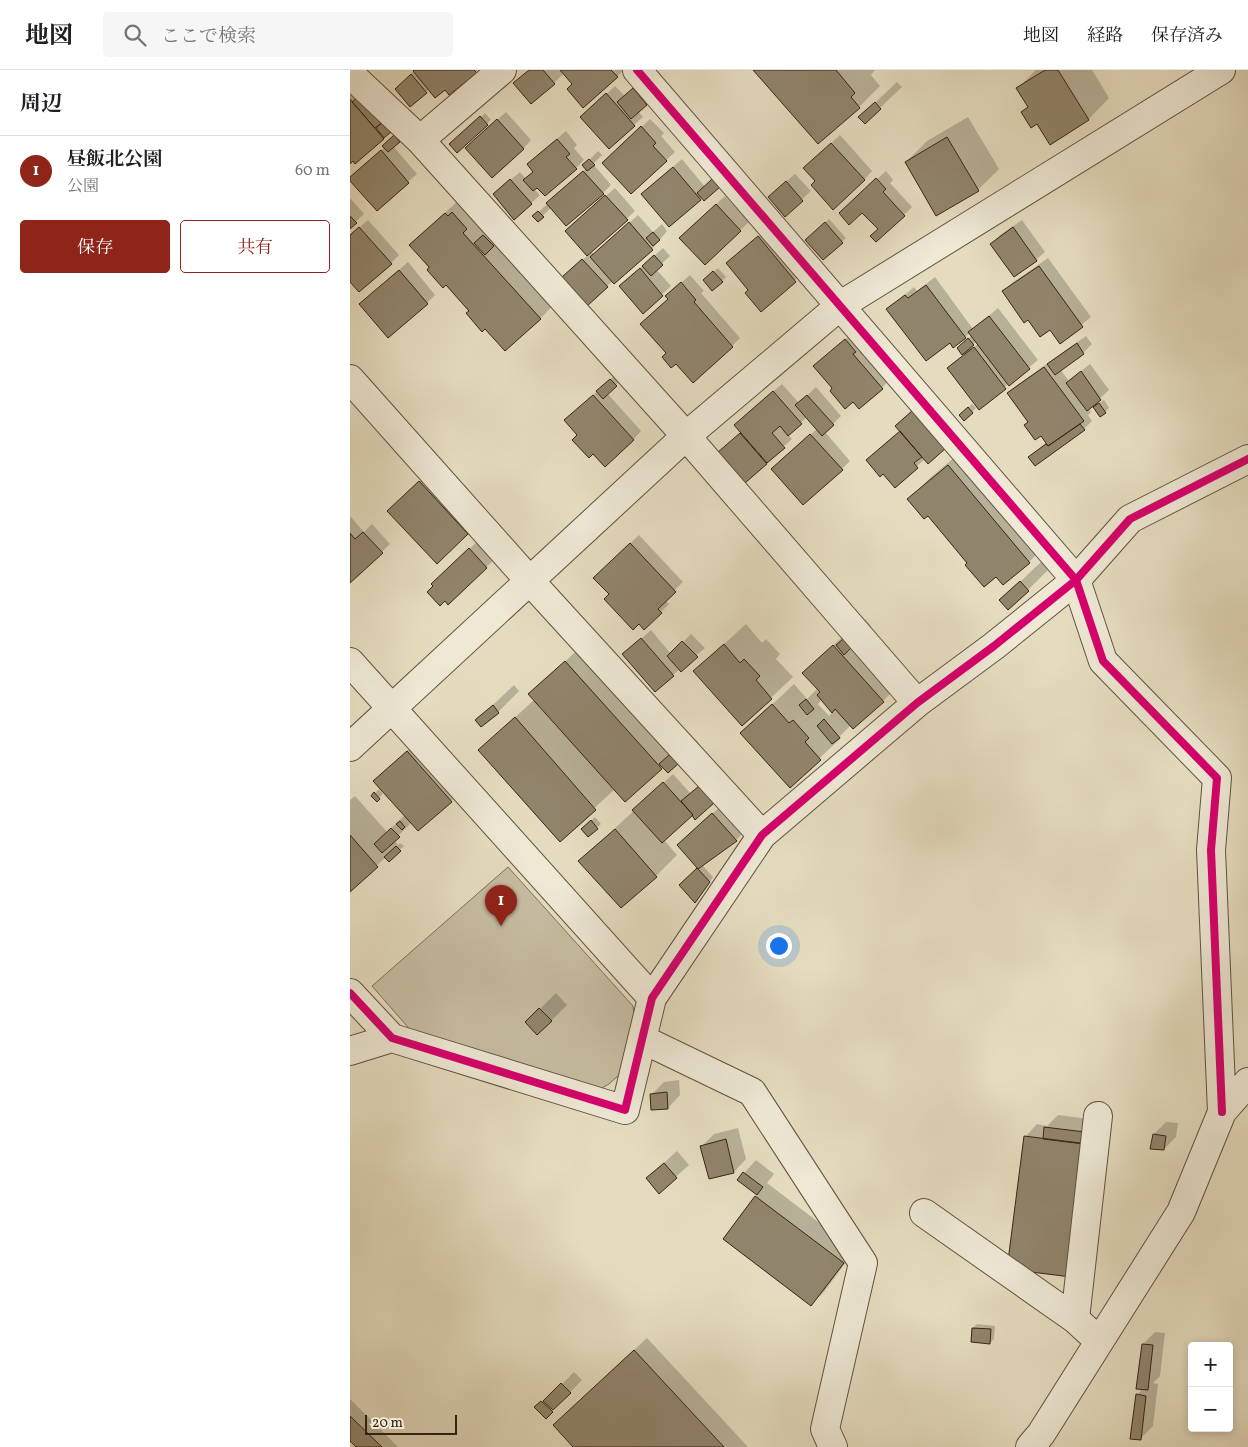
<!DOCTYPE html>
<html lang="ja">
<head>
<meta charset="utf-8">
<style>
  body { margin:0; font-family:Vollkorn,"Noto Serif JP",serif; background:#f6f6f6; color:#202124 }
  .controls { position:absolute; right:15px; bottom:15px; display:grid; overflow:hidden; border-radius:5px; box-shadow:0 2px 8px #0003 }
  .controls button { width:45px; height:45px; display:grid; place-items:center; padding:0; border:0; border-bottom:1px solid #e0e0e0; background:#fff; color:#202124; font:25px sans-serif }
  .scale { position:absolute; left:15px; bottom:12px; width:92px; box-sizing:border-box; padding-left:5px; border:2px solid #372413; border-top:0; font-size:14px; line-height:18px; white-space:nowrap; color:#372413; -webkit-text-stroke:4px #eee8d5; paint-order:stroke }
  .you { position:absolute; left:428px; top:875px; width:18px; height:18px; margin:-12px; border:4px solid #fff; border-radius:50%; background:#1a73e8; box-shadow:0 0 0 8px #1a73e833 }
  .badge { display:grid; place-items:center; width:32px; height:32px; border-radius:50%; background:#8f2418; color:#fff; font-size:16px; font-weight:700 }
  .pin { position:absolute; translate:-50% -41px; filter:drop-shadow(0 1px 2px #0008) }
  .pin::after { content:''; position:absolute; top:26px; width:18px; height:15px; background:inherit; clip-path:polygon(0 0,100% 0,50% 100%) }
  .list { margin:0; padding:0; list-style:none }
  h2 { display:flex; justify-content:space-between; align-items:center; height:65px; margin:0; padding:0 20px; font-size:21px }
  h2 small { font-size:16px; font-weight:400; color:#757577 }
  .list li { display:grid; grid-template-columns:32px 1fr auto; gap:15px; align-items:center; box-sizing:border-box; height:70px; padding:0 20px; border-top:1px solid #e0e0e0 }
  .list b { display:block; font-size:19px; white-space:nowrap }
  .list p { margin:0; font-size:16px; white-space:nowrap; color:#757577 }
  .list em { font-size:16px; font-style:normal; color:#757577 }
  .actions { display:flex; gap:10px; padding:15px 20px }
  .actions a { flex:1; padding:11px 0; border:1px solid #8f2418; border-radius:5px; text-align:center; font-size:18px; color:#8f2418 }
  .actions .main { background:#8f2418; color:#fff }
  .icon { flex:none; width:28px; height:28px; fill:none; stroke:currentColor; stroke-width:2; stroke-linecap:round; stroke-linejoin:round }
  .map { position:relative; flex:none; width:898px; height:1377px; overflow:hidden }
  header { display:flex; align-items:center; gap:30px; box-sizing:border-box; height:70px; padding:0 25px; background:#fff; border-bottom:1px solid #e0e0e0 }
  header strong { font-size:24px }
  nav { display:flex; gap:28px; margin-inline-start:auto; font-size:18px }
  .search { width:350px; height:45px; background:#f6f6f6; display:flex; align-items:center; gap:12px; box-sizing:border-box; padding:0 18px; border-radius:5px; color:#757577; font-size:19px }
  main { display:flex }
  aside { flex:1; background:#fff }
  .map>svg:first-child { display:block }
  .green { fill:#c7bda2; stroke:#7f705a }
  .shadow { fill:#0003; fill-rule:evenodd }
  .building { fill:#91846c; stroke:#372413 }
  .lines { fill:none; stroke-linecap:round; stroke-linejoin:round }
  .minor-casing { stroke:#62523e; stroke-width:30 }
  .minor { stroke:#eee8d5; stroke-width:28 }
  .cycleway-casing { stroke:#eee8d5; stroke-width:11 }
  .cycleway { stroke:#d6006c; stroke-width:8 }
</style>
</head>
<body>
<header>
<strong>地図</strong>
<div class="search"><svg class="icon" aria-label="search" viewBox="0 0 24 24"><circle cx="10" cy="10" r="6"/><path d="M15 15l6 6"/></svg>ここで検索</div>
<nav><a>地図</a><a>経路</a><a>保存済み</a></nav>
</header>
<main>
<aside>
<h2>周辺<small></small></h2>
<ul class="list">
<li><span class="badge">1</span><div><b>昼飯北公園</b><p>公園</p></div><em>60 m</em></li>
</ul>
<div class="actions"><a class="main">保存</a><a>共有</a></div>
</aside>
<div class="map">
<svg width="898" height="1377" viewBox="0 0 898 1377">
  <rect width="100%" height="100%" fill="#e5dcbf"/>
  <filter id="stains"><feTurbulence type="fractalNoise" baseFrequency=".004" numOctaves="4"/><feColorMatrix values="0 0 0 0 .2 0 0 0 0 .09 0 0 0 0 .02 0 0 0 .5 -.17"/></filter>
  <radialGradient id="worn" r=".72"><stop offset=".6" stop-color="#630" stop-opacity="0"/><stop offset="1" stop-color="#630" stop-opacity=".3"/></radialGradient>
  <path class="green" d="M158 797 283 936 284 945 269 1005 259 1014 250 1019 63 963 22 916Z"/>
  <path class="shadow" d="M65 0H128L95 18 79 19 76 22 55 10Z
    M179 0H273L267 7 224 14 214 3 204 13Z
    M405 0H525L521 5 530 16 509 37 468 73Z
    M686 0H742L759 28 738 50 688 53 673 42 679 36 668 18Z
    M547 12 552 17 515 52 510 47Z
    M287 15 300 30 288 41 293 47 259 77 241 39 265 16 275 26Z
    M0 19 40 61 5 92 3 89 0 92Z
    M156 42 181 70 173 79 125 70Z
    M135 43 141 50 107 81 101 74Z
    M618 47 649 99 628 120 556 92 577 71Z
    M300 49 314 63 311 66 325 82 282 122 263 84Z
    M216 61 227 75 224 78 234 90 226 98 188 116 184 119 190 125 165 148 153 116 170 102 176 109 184 101 187 86Z
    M48 62 53 67 43 76 67 104 27 139 0 108 35 77 34 76Z
    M490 65 522 101 514 110 466 111 463 90Z
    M248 81 252 85 243 94 261 115 253 123 201 138 188 150 184 146 237 98 234 95Z
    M332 89 355 117 367 106 373 112 352 127 319 155 301 116Z
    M536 101 543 110 540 113 562 137 554 145 512 141 499 134Z
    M445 104 461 121 435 145 428 119Z
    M265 118 285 141 241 181 244 184 288 145 303 162 312 154 317 161 302 179 257 216 222 199 238 185 225 153Z
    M117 122 211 227 190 249 120 241 61 175Z
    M375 126 399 152 355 193 339 160Z
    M0 128 14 144 0 157Z
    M479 149 496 168 473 189 456 170Z
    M18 150 49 185 41 193 0 210V166Z
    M672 150 695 182 686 190 642 174 650 165Z
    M417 159 454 202 411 240 400 220 386 185Z
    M313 178 320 186 306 199 321 216 293 242 279 208Z
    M698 188 741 247 710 272 700 258 678 248 654 222 662 213Z
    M58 192 85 225 77 233 19 226Z
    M368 198 376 207 362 220 354 210Z
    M340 205 354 221 351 223 390 268 382 276 318 283 319 228 325 218Z
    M585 207 623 259 648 238 688 290 629 338 599 298 614 285 608 278 622 265 620 263 615 267 600 271 538 239 564 217 567 221ZM626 271 628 274 621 279 620 278Z
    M504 262 540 309 532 318 503 330 484 318 473 288Z
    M736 266 742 274 733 283 710 299 719 311 740 294 759 320 739 338 741 342 738 345 742 351 734 359 679 387 697 372 658 323 667 315Z
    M264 306 270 311 257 323 291 361 283 370 229 365 224 342Z
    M432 314 449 333 466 317 491 346 475 362 500 391 492 399 431 390 467 359 457 347 438 364 442 369 395 411 378 374 392 362 394 346Z
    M754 330 759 338 755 342 749 333Z
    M622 334 626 338 622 342 614 341Z
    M551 361 575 389 545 416Z
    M619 375 700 471 679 492 654 513 646 505 619 493 578 444 559 429 580 408Z
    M78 404 126 455 87 492 47 432Z
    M0 446 14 462 22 454 40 474 0 512Z
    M289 465 333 512 315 530 319 534 311 542 289 553 260 524 253 499Z
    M128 471 145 489 98 533 95 530 91 505Z
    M692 491 699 499 678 520 651 530Z
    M515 549 521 556 513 564 554 610 533 631 501 655 490 666 491 668 440 716 392 663 444 614 457 629 468 618 454 603 505 555 507 557ZM472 629 483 641 479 646 468 634Z
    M396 554 412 573 416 569 430 584 426 589 443 607 392 655 345 601Z
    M301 560 321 584 341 564 355 578 305 620 283 576Z
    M237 571 330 675 341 665 348 672 318 702 313 696 275 730 265 719 210 770 130 680 185 629 180 624Z
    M164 615 169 621 148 642 127 650Z
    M78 661 122 710 101 731 62 752 44 770 48 775 50 773 54 776 39 790 36 787 0 820V730L5 726 37 762 55 745 25 711Z
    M323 704 341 724 367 729 363 733 342 744 314 770 327 785 306 806 230 791Z
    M29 719 33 724 27 730 22 726Z
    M371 736 394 762 386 770 352 795 363 807 349 827 330 815 349 798 337 766Z
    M245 747 251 754 238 765 232 759Z
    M206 923 217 935 188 964 177 952Z
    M329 1010 330 1025 318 1038 302 1024 314 1012Z
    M708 1045 747 1050 733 1193 675 1067 687 1054 697 1056Z
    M816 1052 828 1053 826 1067 814 1079 804 1064Z
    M388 1058 396 1089 384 1102 360 1108 352 1076 364 1064Z
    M327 1081 339 1095 309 1122 297 1108Z
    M406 1090 424 1104 417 1113 505 1180 474 1222 461 1234 406 1127 408 1124 389 1109Z
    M627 1254 645 1256 644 1269 640 1273 623 1258Z
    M805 1262 815 1263 810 1306 803 1313 808 1314 803 1356 790 1369 787 1325 793 1318V1274Z
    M297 1268 398 1377H225L217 1342Z
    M224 1302 232 1310 196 1347 186 1337 196 1328 197 1329Z
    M0 1329 48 1377H8L0 1369Z"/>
  <path class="building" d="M64 0H124L127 3 99 25 95 20 85 28 63 1Z
    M179 0H193L205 14 181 34 163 13Z
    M210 0H261L268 7 233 38 217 19 222 14Z
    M403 0H486L505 23 501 27 510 38 468 74Z
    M695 0H708L739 50 700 75 687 54 681 58 671 42 678 37 666 18Z
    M61 4 77 23 60 37 45 19Z
    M283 18 297 35 281 49 267 32Z
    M256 23 285 56 259 79 230 47Z
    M10 25 33 52 25 58 2 32Z
    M0 29 34 69 5 94 3 91 0 94Z
    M525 32 531 39 515 54 508 47Z
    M130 46 138 55 107 83 99 74Z
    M147 49 174 79 142 108 115 78Z
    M33 52 41 62 34 68 26 58Z
    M291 56 306 73 303 76 317 91 281 124 252 93Z
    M44 65 50 72 38 82 32 76Z
    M597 67 629 121 586 146 555 92Z
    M207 69 220 84 216 87 227 99 195 126 187 118 183 121 173 110 183 102 177 94Z
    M481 73 515 110 483 140 461 115 465 111 453 98Z
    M31 80 59 113 27 141 0 111V107Z
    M239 89 245 95 237 101 232 95Z
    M323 97 351 130 319 157 291 124Z
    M233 101 254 124 216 156 196 133Z
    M526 108 536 119 533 122 555 146 526 172 520 166 528 159 512 143 499 155 489 143Z
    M160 109 182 134 164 150 143 124Z
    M362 109 370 117 354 131 347 123Z
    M436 111 453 131 435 147 418 127Z
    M255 125 278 150 237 186 215 161Z
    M366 134 391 161 355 195 329 168Z
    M188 141 194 147 188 152 182 146Z
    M102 142 117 159 113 163 191 249 155 281 135 259 132 262 116 243 119 241 96 215 93 218 77 200 79 197 59 175 95 143 98 146Z
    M0 146 7 153 0 159Z
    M279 152 303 180 264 214 240 187Z
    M475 152 493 173 473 190 455 170Z
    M9 157 42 194 9 222 0 212V165Z
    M663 157 687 191 664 207 640 174Z
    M303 162 310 170 303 176 296 168Z
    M133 165 144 176 135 185 124 173Z
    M408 166 446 212 411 242 395 223 398 220 376 193Z
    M304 185 313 195 301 206 292 196Z
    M232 189 258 217 237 236 212 207Z
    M689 196 733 257 710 274 700 260 690 267 678 250 674 253 652 221Z
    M290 198 313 226 293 244 269 216Z
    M49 200 78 234 38 268 9 234Z
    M363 201 373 212 362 221 353 210Z
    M331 212 346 230 344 232 383 277 343 313 326 294 321 298 312 287 316 283 290 254 318 229 315 226Z
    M576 215 616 268 603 278 600 273 576 291 536 239 555 225 558 228Z
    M639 246 680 299 659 316 618 262Z
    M618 268 624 275 612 285 607 278Z
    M495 269 506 282 503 284 533 319 509 339 503 332 495 339 480 321 482 318 463 296Z
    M727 273 734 284 705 305 697 294Z
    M624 277 656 319 629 340 597 298Z
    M694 297 734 351 698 376 691 366 685 370 674 355 678 352 657 323Z
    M731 301 751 330 737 341 716 313Z
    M260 309 267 316 253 329 246 321Z
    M423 321 452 354 438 366 430 356 422 363 435 378 417 393 384 355Z
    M243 325 284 370 255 397 243 384 239 388 222 370 227 365 214 350Z
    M457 325 484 355 472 366 445 335Z
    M749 333 756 343 750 347 743 337Z
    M618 337 623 343 614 351 609 345Z
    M563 340 596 378 578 394 545 356Z
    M730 354 735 360 685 396 678 387 696 374 698 376Z
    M550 361 572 387 564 393 568 398 545 418 533 404 530 407 516 390Z
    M390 363 417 394 395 413 368 382Z
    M460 364 493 400 453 435 421 399Z
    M598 395 680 493 653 515 646 507 634 517 615 495 617 493 578 446 574 449 557 429Z
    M69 411 118 464 87 494 37 441Z
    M13 462 33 483 0 513V463L5 469Z
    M280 473 326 522 308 539 312 543 294 560 289 554 283 560 254 529 259 524 243 508Z
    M119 478 137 498 98 535 95 531 90 536 77 522 83 516 81 514Z
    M670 511 679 521 658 540 649 530Z
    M291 568 324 606 305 622 272 584Z
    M493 569 501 578 494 585 486 575Z
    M332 571 348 587 331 602 317 586Z
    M374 574 390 593 394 589 410 606 406 610 422 629 392 656 343 601Z
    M483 575 534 632 503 659 485 639 482 643 467 625 470 622 452 603Z
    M215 591 312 699 275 732 178 624Z
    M456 629 464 639 457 645 449 635Z
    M422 634 439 653 443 650 459 668 455 672 471 690 440 718 390 663Z
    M143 635 149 643 131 657 125 650Z
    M165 647 246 740 210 772 128 680Z
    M474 649 490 668 482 674 467 656Z
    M57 681 102 732 68 761 23 711Z
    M319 685 328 694 318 703 309 694Z
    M313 712 343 745 312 773 282 740Z
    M349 716 364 733 345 750 342 745H343L331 731Z
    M24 722 30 729 27 732 21 726Z
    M362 743 387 771 348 799 327 775Z
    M241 750 248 759 238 767 231 759Z
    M50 751 55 757 52 760 46 754Z
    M41 758 50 767 32 783 24 774Z
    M265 759 307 807 271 838 228 791Z
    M0 765 28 797 0 822Z
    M46 776 51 781 39 792 34 787Z
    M347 798 360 812 345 833 329 815Z
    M189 938 202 951 187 965 175 952Z
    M317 1022 318 1039 301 1040 300 1024Z
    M694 1057 735 1062 734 1074 693 1069Z
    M803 1064 816 1066 814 1080 800 1079Z
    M674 1066 738 1074 721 1207 657 1199Z
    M376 1069 384 1103 359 1109 350 1076Z
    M314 1093 327 1108 309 1124 296 1108Z
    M393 1102 413 1117 407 1125 387 1110Z
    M405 1126 494 1193 461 1236 373 1169Z
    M622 1258 641 1259 640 1274 621 1272Z
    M792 1274 803 1275 798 1320 786 1319Z
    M284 1280 374 1377H223L203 1355Z
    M211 1313 221 1323 203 1340 193 1331Z
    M786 1324 796 1326 791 1370 780 1369Z
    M191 1331 203 1342 196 1349 184 1337Z
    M0 1346 32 1377H6L0 1371Z"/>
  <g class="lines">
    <defs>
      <path id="minor" d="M287 0 726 510 753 591 867 708 861 780 872 1042
        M0 4 70 70 336 366 567 633
        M70 70 152 0
        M0 309 179 510 412 765
        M0 592 302 928
        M0 677 336 366 491 235 871 0
        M0 923 42 968 275 1040 302 928 412 765 567 633 644 576 726 510 780 449 898 389
        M292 969 402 1022 513 1193 475 1359 483 1377
        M0 981 42 968
        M748 1046 725 1249 749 1271
        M574 1143 725 1249
        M680 1377 691 1364 831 1142 872 1042 898 1012"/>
    </defs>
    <use href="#minor" class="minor-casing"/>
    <use href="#minor" class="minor"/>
    <defs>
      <path id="cycleway" d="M287 0 726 510 753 591 867 708 861 780 872 1042
        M0 923 42 968 275 1040 302 928 412 765 567 633 644 576 726 510 780 449 898 389"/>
    </defs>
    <use href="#cycleway" class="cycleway-casing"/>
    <use href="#cycleway" class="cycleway"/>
  </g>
  <rect width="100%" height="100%" filter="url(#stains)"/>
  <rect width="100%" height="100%" fill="url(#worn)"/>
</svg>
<div class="controls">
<button>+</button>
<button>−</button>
</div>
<div class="scale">20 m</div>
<div class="you"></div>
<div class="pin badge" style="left:151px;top:856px">1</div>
</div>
</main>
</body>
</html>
